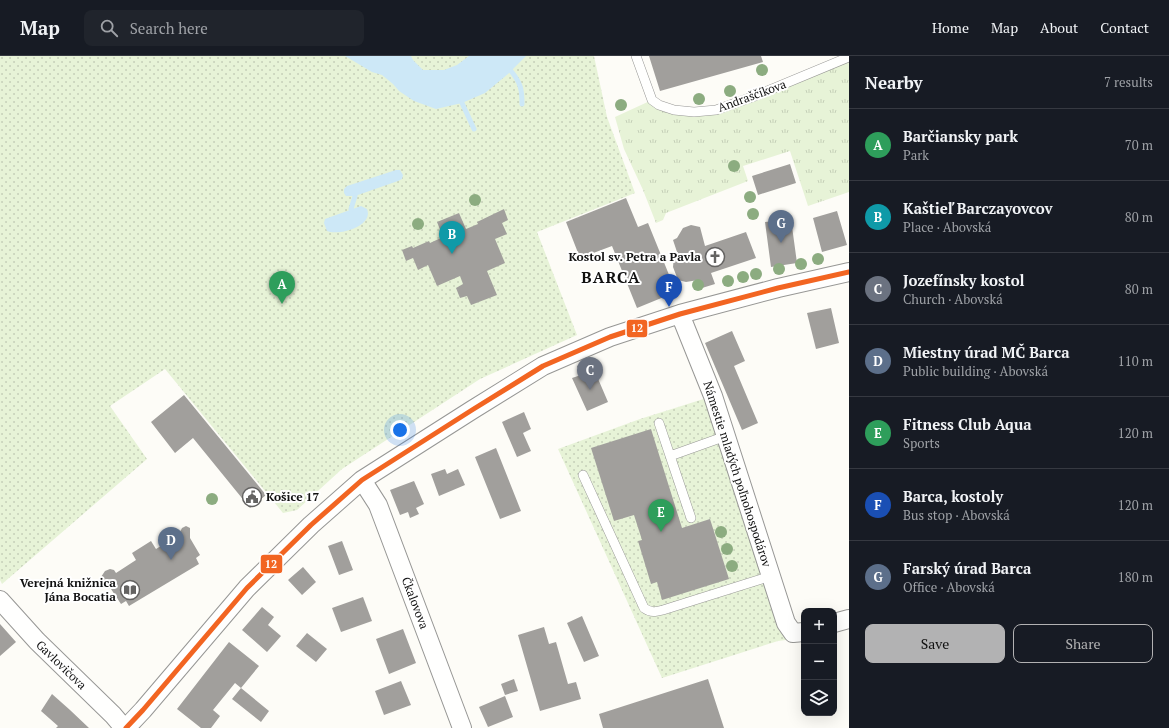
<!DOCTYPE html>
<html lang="en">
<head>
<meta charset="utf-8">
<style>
  body { margin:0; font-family:"PT Serif",serif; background:#20242c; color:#f1f3f6 }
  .controls { position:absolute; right:12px; bottom:12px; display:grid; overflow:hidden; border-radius:8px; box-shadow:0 4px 16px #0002 }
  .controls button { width:36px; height:36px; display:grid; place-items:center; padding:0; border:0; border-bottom:1px solid #363941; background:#171b24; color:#f1f3f6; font:20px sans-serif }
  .you { position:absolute; left:400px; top:374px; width:14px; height:14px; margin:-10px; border:3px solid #fff; border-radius:50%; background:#1a73e8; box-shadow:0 0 0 6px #1a73e833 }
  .badge { display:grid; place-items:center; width:26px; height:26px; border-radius:50%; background:#b2b2b3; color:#fff; font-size:13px; font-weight:700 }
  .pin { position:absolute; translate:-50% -33px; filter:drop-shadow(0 1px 2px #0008) }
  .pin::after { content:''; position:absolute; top:21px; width:14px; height:12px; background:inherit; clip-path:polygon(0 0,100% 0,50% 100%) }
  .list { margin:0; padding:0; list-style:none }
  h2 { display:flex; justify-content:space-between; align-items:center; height:52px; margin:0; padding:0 16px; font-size:17px }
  h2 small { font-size:13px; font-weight:400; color:#9ea1a6 }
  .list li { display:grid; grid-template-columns:26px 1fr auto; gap:12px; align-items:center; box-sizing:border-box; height:72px; padding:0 16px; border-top:1px solid #363941 }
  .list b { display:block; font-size:15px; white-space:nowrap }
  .list p { margin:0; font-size:13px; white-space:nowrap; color:#9ea1a6 }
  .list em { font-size:13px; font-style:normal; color:#9ea1a6 }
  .actions { display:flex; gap:8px; padding:12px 16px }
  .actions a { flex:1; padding:9px 0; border:1px solid #b2b2b3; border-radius:8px; text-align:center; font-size:14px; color:#b2b2b3 }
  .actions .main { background:#b2b2b3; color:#111 }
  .icon { flex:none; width:22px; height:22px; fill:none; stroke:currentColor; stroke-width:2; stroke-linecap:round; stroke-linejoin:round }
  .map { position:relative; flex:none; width:849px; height:672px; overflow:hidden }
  header { display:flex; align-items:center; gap:24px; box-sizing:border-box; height:56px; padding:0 20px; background:#171b24; border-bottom:1px solid #363941 }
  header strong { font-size:19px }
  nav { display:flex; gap:22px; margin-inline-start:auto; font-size:14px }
  .search { width:280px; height:36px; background:#20242c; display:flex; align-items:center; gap:10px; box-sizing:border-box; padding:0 14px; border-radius:8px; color:#9ea1a6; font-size:15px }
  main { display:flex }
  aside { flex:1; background:#171b24 }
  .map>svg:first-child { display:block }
  .grass { fill:url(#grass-tufts) }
  .park { fill:url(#park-dots) }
  .water { fill:#cde8f7 }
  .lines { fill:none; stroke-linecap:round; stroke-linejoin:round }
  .stream { stroke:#cde8f7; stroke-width:5 }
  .building { fill:#a19f9c }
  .lane-casing { stroke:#979795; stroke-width:10 }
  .street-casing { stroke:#979795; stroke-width:20 }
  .lane { stroke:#fffffe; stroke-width:9 }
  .street { stroke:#fffffe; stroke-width:18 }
  .bus-1-casing { stroke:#fff; stroke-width:8 }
  .bus-1 { stroke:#f26522; stroke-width:5 }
  .tree { fill:#8cac80 }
  .labels { text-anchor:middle; stroke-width:4; stroke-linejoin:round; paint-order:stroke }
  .street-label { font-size:12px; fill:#111; stroke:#fff }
  .poi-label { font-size:12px; font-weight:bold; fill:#111; stroke:#fff; text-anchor:end }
  .district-label { font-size:16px; font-weight:bold; letter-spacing:1px; fill:#111; stroke:#fff }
  .line-badge { stroke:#fff; stroke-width:1.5 }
  .badge-label { font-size:11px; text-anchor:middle; font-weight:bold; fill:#fff }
</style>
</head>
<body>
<header>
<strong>Map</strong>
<div class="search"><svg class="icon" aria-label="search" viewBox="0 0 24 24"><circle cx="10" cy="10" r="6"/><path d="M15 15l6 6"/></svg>Search here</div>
<nav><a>Home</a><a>Map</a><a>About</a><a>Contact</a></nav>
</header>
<main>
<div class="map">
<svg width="849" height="672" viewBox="0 0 849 672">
  <defs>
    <pattern id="grass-tufts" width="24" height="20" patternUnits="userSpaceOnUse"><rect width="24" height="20" fill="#e7f3d7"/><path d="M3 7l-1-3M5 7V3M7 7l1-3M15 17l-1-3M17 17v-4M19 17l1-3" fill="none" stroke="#c5cfb8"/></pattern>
    <pattern id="park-dots" width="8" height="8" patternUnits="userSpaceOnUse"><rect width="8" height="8" fill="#e7f3d7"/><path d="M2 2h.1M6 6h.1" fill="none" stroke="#c5cfb8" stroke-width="1.8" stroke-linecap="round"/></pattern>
  </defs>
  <rect width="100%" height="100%" fill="#fdfcf7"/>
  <path class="grass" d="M849 1V136L808 150 790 95 743 110 748 125 666 157 663 164 656 167 643 134 624 93 615 61 652 44 659 49 703 55Z"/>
  <path class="park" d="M0 0H594L607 61 635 137 537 176 577 279 480 323 342 413 297 454 283 457 165 313 110 350 147 403 2 528 0 524Z
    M713 340 793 577 786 584 778 585 662 622 558 393 640 363Z"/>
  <path class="water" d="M345 0H411L413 4 423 14H444L457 9 469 0H526L508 18 485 37 462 47 436 53 414 45 399 35 393 28 382 19 372 16Z
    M396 114H400L403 119 402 123 398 125 355 140H346L344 137V133L347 130Z
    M361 150 367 153C374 170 339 180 327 175L324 167 325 163Z"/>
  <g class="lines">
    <path class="stream" d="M511 15C521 27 522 34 522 48
      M462 47 474 73
      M351 153 355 140"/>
  </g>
  <path class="building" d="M649 0H761L763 6 660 35Z
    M790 108 796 127 758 139 752 120Z
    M626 142 638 171 648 167 676 236 637 252 612 190 580 202 566 166Z
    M504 153 508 164 502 167 507 178 495 183 505 207 487 215 497 239 471 249 467 240 460 242 456 232 463 228 460 220 437 230 428 209 418 214 413 202 406 205 402 194 412 190 413 192 429 185 430 187 443 181 437 166 459 157 466 173 478 168 477 166Z
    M837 155 847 189 822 196 813 162Z
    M791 163 797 207 771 211 765 166Z
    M691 169 700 171 705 190 746 176 756 202 711 217 715 228 702 232 698 224 686 226 678 224 673 211 674 200 678 199 673 184 677 182 683 172Z
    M831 252 839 287 816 293 807 257Z
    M732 275 745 305 734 310 758 367 742 374 705 287Z
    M586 305 589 313 593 311 608 346 587 355 572 322 581 319 577 310Z
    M184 339 266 439 250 452 193 382 175 397 151 366Z
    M524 356 531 373 523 377 531 395 517 401 502 366Z
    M651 373 682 472 710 463 729 523 662 544 657 526 651 528 638 485 642 484 634 459 614 465 591 392Z
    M496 392 521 455 500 463 475 401Z
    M445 413 447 418 458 413 465 429 439 440 431 418Z
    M414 425 424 448 416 452 419 458 410 462 408 456 400 459 390 434Z
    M186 470 190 472V482L200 499 196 502 199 508 129 550 126 545 121 548 111 533 106 531 101 527V521L105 515 110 513 114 514 116 517 136 504 132 497 151 485 156 493 180 478V476L182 472Z
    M342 485 353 514 339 519 328 490Z
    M303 511 316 526 302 539 288 524Z
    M363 541 372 565 341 576 332 552Z
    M262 551 274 561 268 569 281 580 267 596 242 574Z
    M582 560 599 600 584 606 567 567Z
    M0 568 16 586 0 600Z
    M544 571 549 588 556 586 568 628 576 626 581 643 540 655 518 579Z
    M403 573 416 607 389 618 376 583Z
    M307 577 327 593 316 606 296 590Z
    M229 586 259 610 241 632 235 627 213 654 220 660 211 672H201L177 653Z
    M514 623 518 635 505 639 501 628Z
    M708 623 724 672H603L599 658Z
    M401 625 411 649 384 659 375 635Z
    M241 632 269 655 261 666 232 643Z
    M52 638 70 654 89 672H56L58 670 41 655Z
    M505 640 513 661 488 671 479 651Z"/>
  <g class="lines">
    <defs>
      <path id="lane" d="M636 0 652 44 659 49 674 54 694 56 716 54 755 40 849 1
        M659 367 691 462
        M670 400 726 380
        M583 419 644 552C651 557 656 556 663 554L771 520"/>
      <path id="street" d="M680 258 713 340 786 567 793 577 804 576
        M362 424 378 449 462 672
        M0 544 37 585 113 659 124 672
        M834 567 849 563
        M126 672 143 654 247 532 311 469 362 424 472 354 543 310 610 281 680 258 778 232 849 216"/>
    </defs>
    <use href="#lane" class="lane-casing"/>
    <use href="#street" class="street-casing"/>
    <use href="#lane" class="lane"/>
    <use href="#street" class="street"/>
    <defs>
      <path id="bus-1" d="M126 672 143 654 247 532 311 469 362 424 472 354 543 310 610 281 680 258 778 232 849 216"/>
    </defs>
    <use href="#bus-1" class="bus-1-casing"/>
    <use href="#bus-1" class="bus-1"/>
  </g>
  <g class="tree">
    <circle cx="762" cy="14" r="6"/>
    <circle cx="730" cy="35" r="6"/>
    <circle cx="699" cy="43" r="6"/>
    <circle cx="621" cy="49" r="6"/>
    <circle cx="734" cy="110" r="6"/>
    <circle cx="750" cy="141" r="6"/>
    <circle cx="475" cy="144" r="6"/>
    <circle cx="753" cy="158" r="6"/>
    <circle cx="418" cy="168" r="6"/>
    <circle cx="818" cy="203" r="6"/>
    <circle cx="801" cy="208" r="6"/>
    <circle cx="779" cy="213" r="6"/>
    <circle cx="756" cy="218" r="6"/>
    <circle cx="743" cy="221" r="6"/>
    <circle cx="728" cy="225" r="6"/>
    <circle cx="698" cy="229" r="6"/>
    <circle cx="212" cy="443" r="6"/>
    <circle cx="721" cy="476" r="6"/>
    <circle cx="727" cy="493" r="6"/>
    <circle cx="732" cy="510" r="6"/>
  </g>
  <defs>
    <symbol id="church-ring" viewBox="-11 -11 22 22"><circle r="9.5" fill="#fff" stroke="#646362" stroke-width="1.5"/><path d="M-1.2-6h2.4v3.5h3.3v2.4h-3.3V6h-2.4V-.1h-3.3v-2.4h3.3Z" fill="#646362"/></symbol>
    <symbol id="civic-ring" viewBox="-11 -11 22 22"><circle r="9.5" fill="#fff" stroke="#646362" stroke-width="1.5"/><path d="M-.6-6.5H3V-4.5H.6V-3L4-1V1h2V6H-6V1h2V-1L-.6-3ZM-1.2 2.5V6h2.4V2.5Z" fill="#646362"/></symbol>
    <symbol id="library-ring" viewBox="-11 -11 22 22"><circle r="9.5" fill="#fff" stroke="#646362" stroke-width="1.5"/><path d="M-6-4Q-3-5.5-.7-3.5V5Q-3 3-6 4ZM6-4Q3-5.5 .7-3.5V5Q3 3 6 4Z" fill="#646362"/></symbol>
  </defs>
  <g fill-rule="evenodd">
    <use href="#church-ring" x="704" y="190" width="22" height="22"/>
    <use href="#civic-ring" x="241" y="430" width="22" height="22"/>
    <use href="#library-ring" x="119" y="523" width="22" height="22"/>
  </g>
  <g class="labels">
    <g class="street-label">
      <text transform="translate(752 40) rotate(-20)" y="4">Andraščíkova</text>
      <text transform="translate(737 418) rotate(72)" y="4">Námestie mladých poľnohospodárov</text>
      <text transform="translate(415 547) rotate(69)" y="4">Čkalovova</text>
      <text transform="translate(61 609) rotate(44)" y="4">Gavlovičova</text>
    </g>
    <g class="poi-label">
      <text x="701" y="205">Kostol sv. Petra a Pavla</text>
      <text x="266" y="445" text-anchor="start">Košice 17</text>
      <text x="116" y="531">Verejná knižnica<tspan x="116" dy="14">Jána Bocatia</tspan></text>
    </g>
    <g class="district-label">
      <text x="611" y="227">BARCA</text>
    </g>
  </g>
  <g class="line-badge">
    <rect x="626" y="263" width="22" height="19" rx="4" fill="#f26522"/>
    <rect x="260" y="498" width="23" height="20" rx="4" fill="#f26522"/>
  </g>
  <g class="badge-label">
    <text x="637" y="276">12</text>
    <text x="271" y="512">12</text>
  </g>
</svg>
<div class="controls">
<button>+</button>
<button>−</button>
<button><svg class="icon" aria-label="layers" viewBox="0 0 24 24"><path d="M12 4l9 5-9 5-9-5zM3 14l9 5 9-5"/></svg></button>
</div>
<div class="you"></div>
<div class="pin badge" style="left:282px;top:248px;background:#2e9e5b">A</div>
<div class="pin badge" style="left:452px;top:198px;background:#0f9aa8">B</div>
<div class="pin badge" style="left:590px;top:334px;background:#6b7280">C</div>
<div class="pin badge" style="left:171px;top:504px;background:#5c6f8a">D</div>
<div class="pin badge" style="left:661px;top:476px;background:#2e9e5b">E</div>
<div class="pin badge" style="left:669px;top:251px;background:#1a4fb4">F</div>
<div class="pin badge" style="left:781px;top:187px;background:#5c6f8a">G</div>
</div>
<aside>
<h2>Nearby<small>7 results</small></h2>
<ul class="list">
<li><span class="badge" style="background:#2e9e5b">A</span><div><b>Barčiansky park</b><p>Park</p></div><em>70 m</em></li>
<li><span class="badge" style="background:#0f9aa8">B</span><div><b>Kaštieľ Barczayovcov</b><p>Place · Abovská</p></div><em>80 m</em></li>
<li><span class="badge" style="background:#6b7280">C</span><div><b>Jozefínsky kostol</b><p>Church · Abovská</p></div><em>80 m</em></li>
<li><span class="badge" style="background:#5c6f8a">D</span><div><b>Miestny úrad MČ Barca</b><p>Public building · Abovská</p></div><em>110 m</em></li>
<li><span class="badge" style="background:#2e9e5b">E</span><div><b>Fitness Club Aqua</b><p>Sports</p></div><em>120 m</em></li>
<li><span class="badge" style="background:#1a4fb4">F</span><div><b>Barca, kostoly</b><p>Bus stop · Abovská</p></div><em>120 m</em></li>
<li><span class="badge" style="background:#5c6f8a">G</span><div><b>Farský úrad Barca</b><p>Office · Abovská</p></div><em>180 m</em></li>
</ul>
<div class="actions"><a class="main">Save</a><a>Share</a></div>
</aside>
</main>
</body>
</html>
